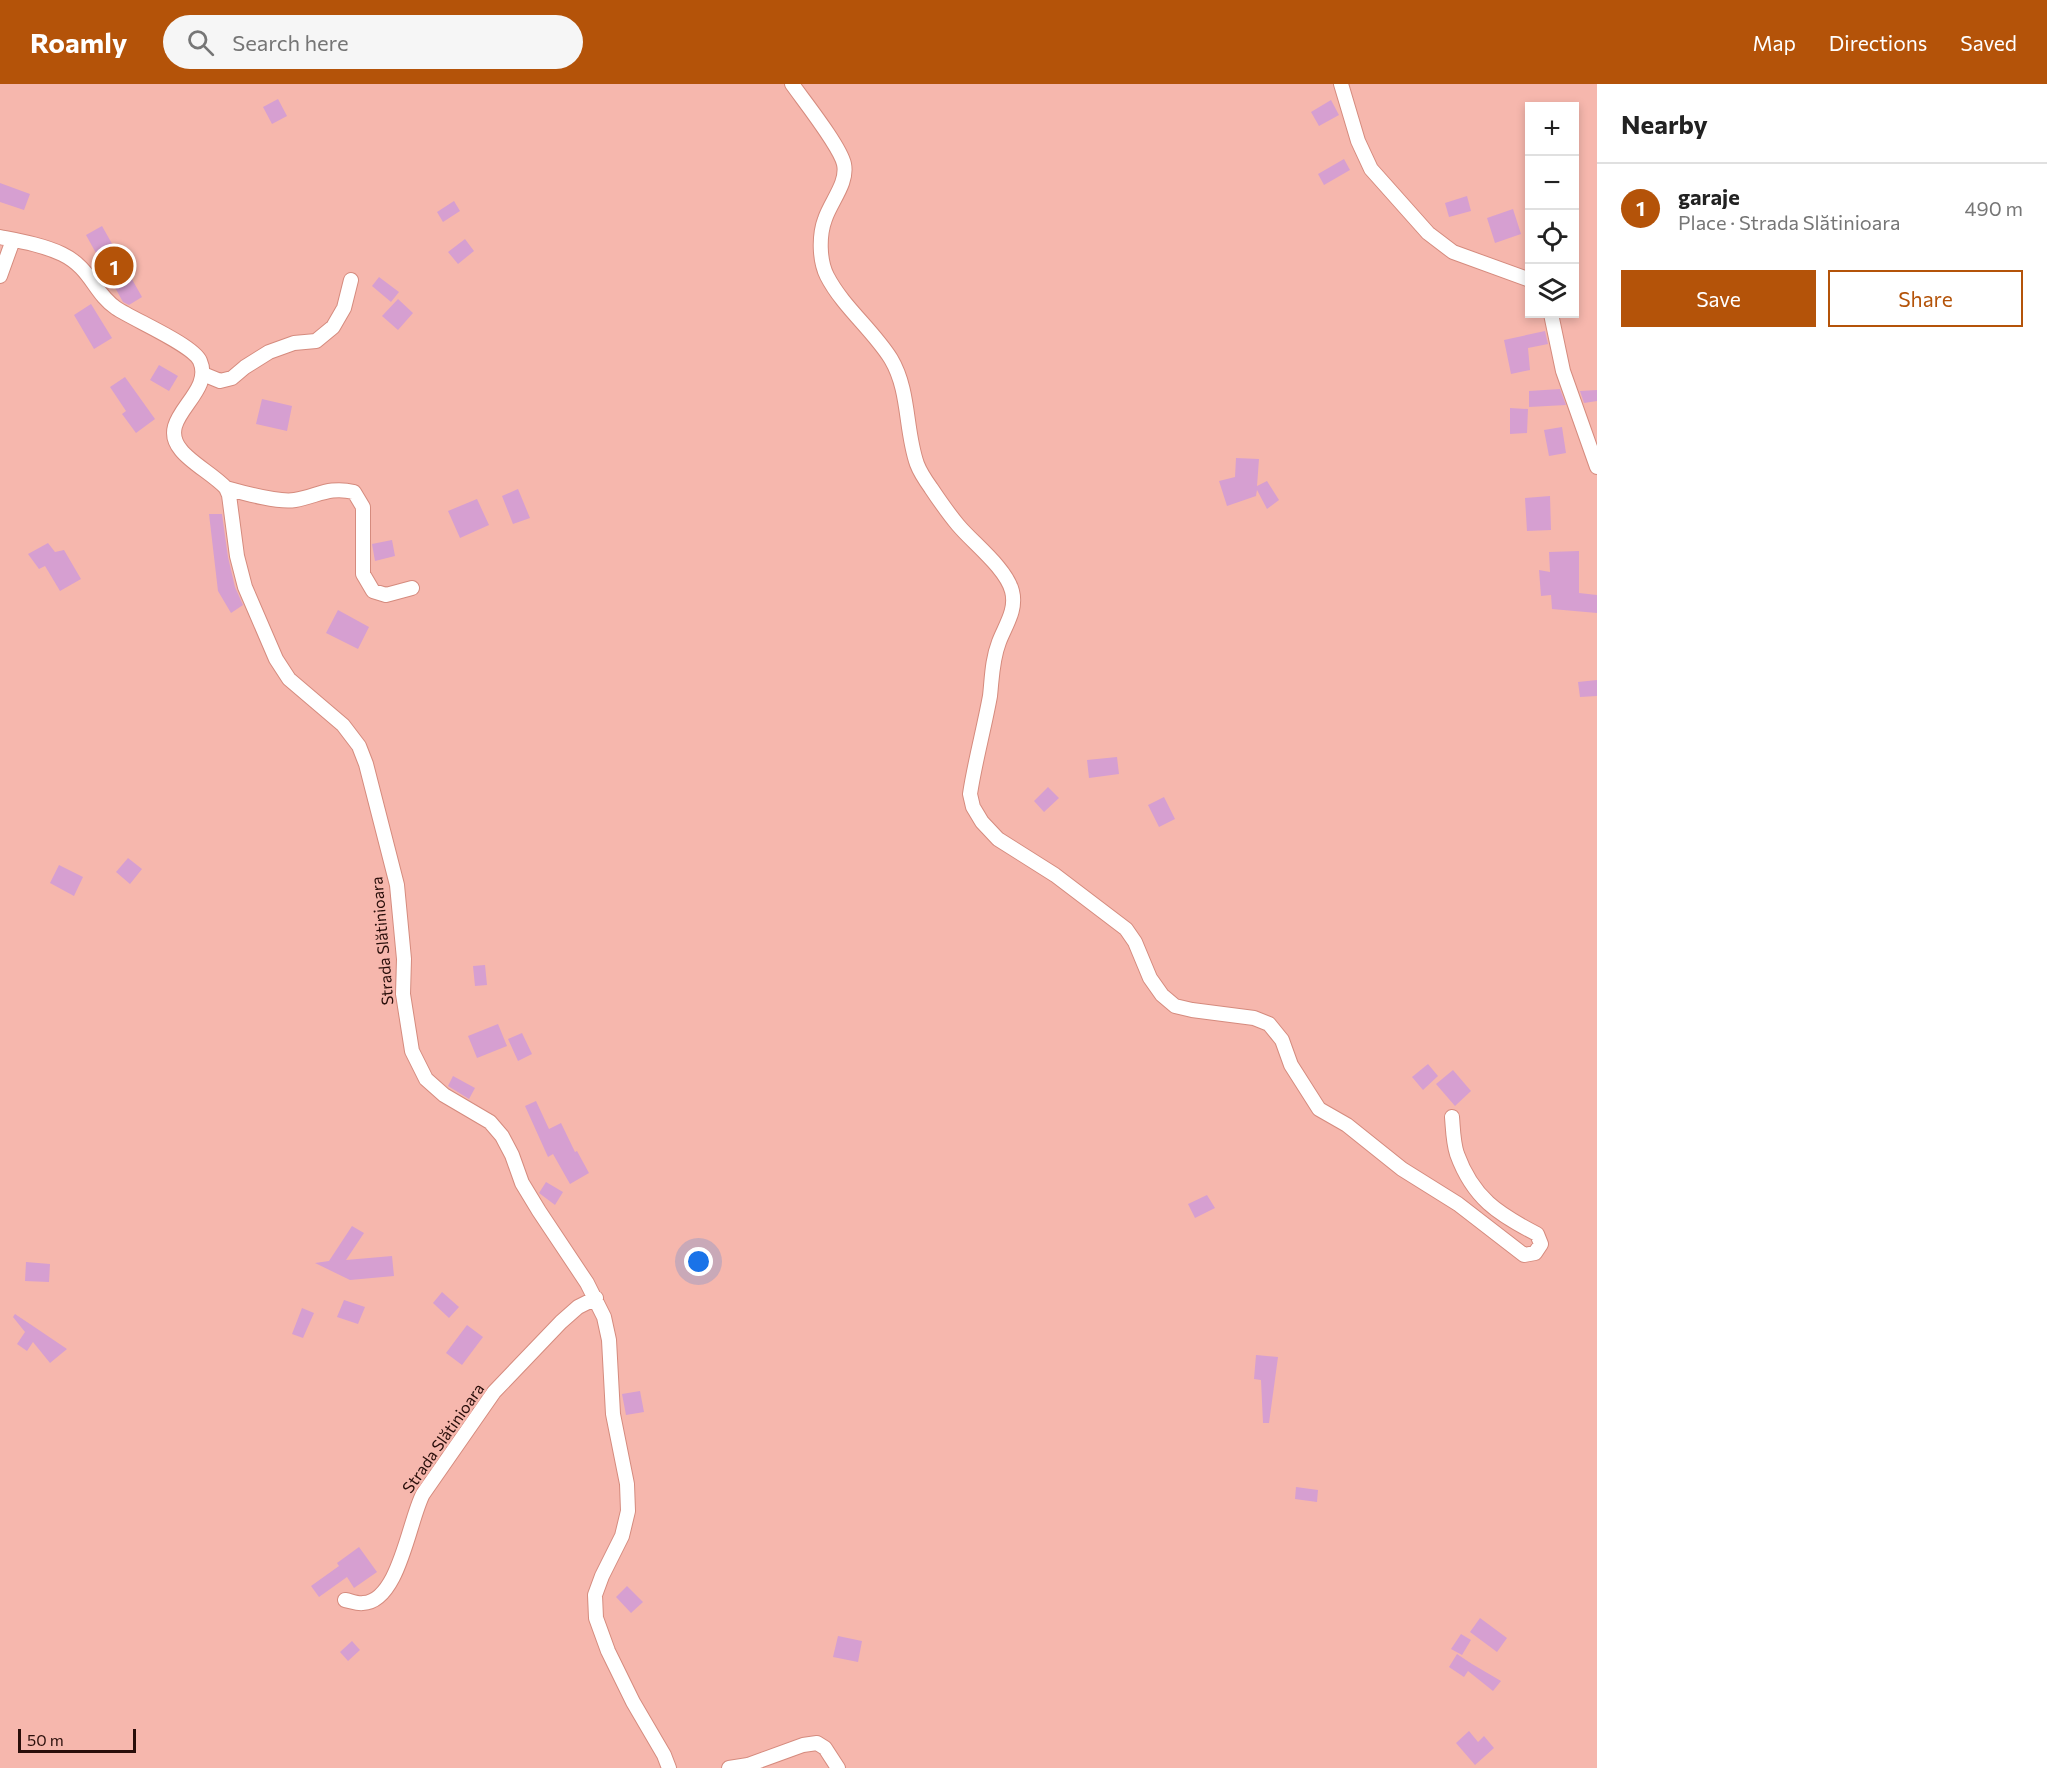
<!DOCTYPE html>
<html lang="en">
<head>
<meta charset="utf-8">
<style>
  body { margin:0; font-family:Commissioner,sans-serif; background:#f6f6f6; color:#222 }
  .controls { position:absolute; right:18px; top:18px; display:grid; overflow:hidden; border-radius:0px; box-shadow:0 3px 9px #0003 }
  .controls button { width:54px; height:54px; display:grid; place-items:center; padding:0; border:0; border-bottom:2px solid #e0e0e0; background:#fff; color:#222; font:30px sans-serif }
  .scale { position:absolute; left:18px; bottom:15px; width:118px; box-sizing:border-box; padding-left:6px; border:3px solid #290e0a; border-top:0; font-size:16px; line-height:21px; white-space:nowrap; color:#290e0a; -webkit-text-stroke:4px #f6b7ad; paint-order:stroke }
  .you { position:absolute; left:699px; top:1178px; width:21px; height:21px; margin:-15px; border:4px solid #fff; border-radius:50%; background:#1a73e8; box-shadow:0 0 0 9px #1a73e833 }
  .badge { display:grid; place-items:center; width:39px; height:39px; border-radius:50%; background:#b45309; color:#fff; font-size:20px; font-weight:700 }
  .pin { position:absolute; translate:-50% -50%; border:3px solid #fff; box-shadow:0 2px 6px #0006 }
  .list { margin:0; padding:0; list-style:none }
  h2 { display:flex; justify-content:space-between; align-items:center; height:78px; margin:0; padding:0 24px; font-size:26px }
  h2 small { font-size:20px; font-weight:400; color:#767676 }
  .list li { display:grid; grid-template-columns:39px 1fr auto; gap:18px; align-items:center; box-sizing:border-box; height:90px; padding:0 24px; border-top:2px solid #e0e0e0 }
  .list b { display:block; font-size:22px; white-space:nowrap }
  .list p { margin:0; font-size:20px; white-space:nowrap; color:#767676 }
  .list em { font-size:20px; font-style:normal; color:#767676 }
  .actions { display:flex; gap:12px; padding:18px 24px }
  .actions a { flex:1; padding:14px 0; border:2px solid #b45309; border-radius:0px; text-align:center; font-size:21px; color:#b45309 }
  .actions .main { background:#b45309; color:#fff }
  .icon { flex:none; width:33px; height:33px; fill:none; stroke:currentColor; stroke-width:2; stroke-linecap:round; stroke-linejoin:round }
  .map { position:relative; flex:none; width:1597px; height:1684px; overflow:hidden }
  header { display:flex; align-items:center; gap:36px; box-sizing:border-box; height:84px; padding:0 30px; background:#b45309; color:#fff }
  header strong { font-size:28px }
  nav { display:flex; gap:33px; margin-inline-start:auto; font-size:21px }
  .search { width:420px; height:54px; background:#f6f6f6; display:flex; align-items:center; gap:15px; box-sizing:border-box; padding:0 21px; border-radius:33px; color:#767676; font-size:22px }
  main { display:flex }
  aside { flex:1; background:#fff }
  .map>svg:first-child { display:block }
  .building { fill:#d69fd1 }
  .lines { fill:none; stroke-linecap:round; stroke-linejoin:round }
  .street-casing { stroke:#d58b7e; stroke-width:16 }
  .street { stroke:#fff; stroke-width:14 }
  .labels { text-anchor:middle; stroke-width:4.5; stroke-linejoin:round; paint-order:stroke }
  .street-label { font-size:16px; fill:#290e0a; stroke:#f6b7ad }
</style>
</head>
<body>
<header>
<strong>Roamly</strong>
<div class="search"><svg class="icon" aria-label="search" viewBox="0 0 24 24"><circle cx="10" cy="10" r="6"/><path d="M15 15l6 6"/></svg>Search here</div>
<nav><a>Map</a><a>Directions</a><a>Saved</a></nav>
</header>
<main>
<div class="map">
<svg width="1597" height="1684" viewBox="0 0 1597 1684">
  <rect width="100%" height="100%" fill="#f6b7ad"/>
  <path class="building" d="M278 15 287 32 272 40 263 23Z
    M1331 16 1339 31 1319 42 1311 28Z
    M1344 75 1350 86 1324 101 1318 90Z
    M0 99 30 110 24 126 0 118Z
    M1467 112 1471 127 1449 133 1445 119Z
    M454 117 460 127 443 138 437 128Z
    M1513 125 1521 150 1495 159 1487 134Z
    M102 142 142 213 129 221 123 218 86 151Z
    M465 155 474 167 458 180 448 168Z
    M379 193 399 208 391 218 372 202Z
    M398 215 413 229 398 246 382 232Z
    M91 220 112 254 94 265 74 231Z
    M1545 247 1548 260 1528 264 1530 286 1511 290 1504 256Z
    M159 281 178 292 169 307 150 296Z
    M125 293 155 335 136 349 122 330 126 327 110 303Z
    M1560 305 1566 321 1529 323V307Z
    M1597 306V317L1584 319 1580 307Z
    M262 315 292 322 287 347 256 340Z
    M1510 324 1528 325 1527 349 1510 350Z
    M1562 343 1566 369 1549 372 1544 346Z
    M1236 374 1259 375 1257 402 1267 397 1279 416 1267 425 1257 406 1256 412 1227 422 1219 397 1235 393Z
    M518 405 530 434 513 440 502 412Z
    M1550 412 1551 446 1527 447 1525 414Z
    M477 415 489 441 460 454 448 427Z
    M209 430H222L228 473 235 503 243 521 231 529 218 507Z
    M392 456 395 472 375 477 372 460Z
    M48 459 55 468 64 466 81 495 60 507 45 482 39 485 28 470Z
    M1579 467V509L1597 511V529L1552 525 1551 511 1541 512 1539 486 1550 488 1549 468Z
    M338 526 369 543 358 565 326 549Z
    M1597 596V612L1580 613 1578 598Z
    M1117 673 1119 690 1089 694 1087 676Z
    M1048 703 1059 714 1044 728 1034 717Z
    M1164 713 1175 735 1159 743 1148 721Z
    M128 774 142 785 130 800 116 788Z
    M59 781 83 793 74 812 50 799Z
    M485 881 487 901 475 902 473 882Z
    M498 940 507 962 477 974 468 952Z
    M522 949 532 970 518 977 508 955Z
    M1428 980 1438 992 1423 1006 1412 993Z
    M1453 986 1471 1007 1455 1022 1436 1000Z
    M453 992 475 1004 469 1015 448 1002Z
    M536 1017 549 1045 561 1039 575 1068 577 1067 589 1089 570 1100 553 1070 548 1073 525 1022Z
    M546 1098 563 1108 555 1121 539 1109Z
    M1207 1111 1215 1124 1195 1134 1188 1120Z
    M352 1142 364 1149 346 1176 392 1172 394 1192 350 1196 315 1179 329 1177Z
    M26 1178 50 1180 49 1198 25 1197Z
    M442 1208 459 1223 449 1234 433 1219Z
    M344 1216 365 1223 358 1240 337 1233Z
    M302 1224 314 1229 303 1254 292 1250Z
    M15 1230 30 1240 67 1265 50 1279 33 1258 27 1267 17 1260 25 1248 13 1233Z
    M467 1241 483 1253 462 1281 446 1269Z
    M1256 1271 1278 1273 1269 1339H1263L1261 1296 1254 1295Z
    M640 1307 644 1328 626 1331 622 1310Z
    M1296 1403 1318 1406 1317 1418 1295 1415Z
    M359 1463 377 1488 354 1504 347 1493 319 1513 311 1502 339 1482 337 1479Z
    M627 1502 643 1518 631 1529 616 1513Z
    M1480 1534 1507 1554 1497 1568 1470 1548Z
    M1461 1550 1471 1556 1462 1571 1451 1565Z
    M838 1552 862 1557 858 1578 833 1573Z
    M352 1557 360 1566 348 1577 340 1568Z
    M1457 1570 1472 1580 1501 1597 1493 1607 1468 1587 1464 1593 1449 1583Z
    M1469 1647 1478 1658 1484 1652 1494 1664 1475 1681 1456 1659Z"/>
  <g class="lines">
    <defs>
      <path id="street" d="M792 0C804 17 840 62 844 80 848 99 831 117 825 135 819 151 819 176 827 192 843 223 873 246 891 275 910 307 905 346 917 380 920 388 926 397 931 404 939 416 948 429 958 441 973 459 1006 484 1012 507 1017 526 1005 542 999 558 992 576 992 594 990 612 984 645 975 677 970 710L973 723 982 738 998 755 1055 791 1126 845 1135 858 1150 894 1162 911 1175 922 1192 926 1254 934 1269 940 1282 956 1291 981 1319 1025 1347 1041 1402 1085 1458 1120 1524 1171 1535 1169 1541 1160 1537 1150C1498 1130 1473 1114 1457 1070 1453 1058 1453 1044 1452 1033
        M1341 0 1358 57 1371 85 1428 149 1453 168 1530 196
        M0 153C20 157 43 161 62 170 91 184 94 209 116 224 134 236 193 261 200 277 215 311 154 334 181 366 191 379 214 391 226 404L229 411 237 472 245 503 276 575 289 595 343 641 359 662 366 680 397 801 404 875 403 910 412 967 426 995 444 1011 490 1038 502 1052 512 1071 522 1099 539 1127 587 1199 604 1233 609 1256 613 1330 627 1400 628 1427 622 1452 602 1492 595 1511 596 1534 608 1567 633 1618 664 1671 669 1684
        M0 192 13 156
        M1551 230 1563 287 1597 383
        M203 290 220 297 232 294 245 283 269 268 294 259 316 257 333 243 344 224 351 196
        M226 404C244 409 278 419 295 416 318 412 329 402 354 408L363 423V490L373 507 386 511 412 504
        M345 1516C351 1517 358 1520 363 1519 399 1518 409 1436 423 1410L494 1308 561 1238 578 1223 596 1214
        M729 1684 748 1681 803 1661 817 1659 825 1664 838 1684"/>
    </defs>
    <use href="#street" class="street-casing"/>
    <use href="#street" class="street"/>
  </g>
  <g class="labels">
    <g class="street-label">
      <text transform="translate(382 857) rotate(-95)" y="6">Strada Slătinioara</text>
      <text transform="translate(443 1354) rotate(-55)" y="6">Strada Slătinioara</text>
    </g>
  </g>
</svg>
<div class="controls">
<button>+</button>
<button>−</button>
<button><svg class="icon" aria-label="locate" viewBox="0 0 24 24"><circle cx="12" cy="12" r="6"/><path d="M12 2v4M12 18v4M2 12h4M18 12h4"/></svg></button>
<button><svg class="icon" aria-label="layers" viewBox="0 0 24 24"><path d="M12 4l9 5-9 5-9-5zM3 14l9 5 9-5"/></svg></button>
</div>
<div class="scale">50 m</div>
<div class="you"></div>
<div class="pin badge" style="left:114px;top:182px">1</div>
</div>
<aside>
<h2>Nearby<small></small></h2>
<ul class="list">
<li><span class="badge">1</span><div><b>garaje</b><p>Place · Strada Slătinioara</p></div><em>490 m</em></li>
</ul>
<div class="actions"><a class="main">Save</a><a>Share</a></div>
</aside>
</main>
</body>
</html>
